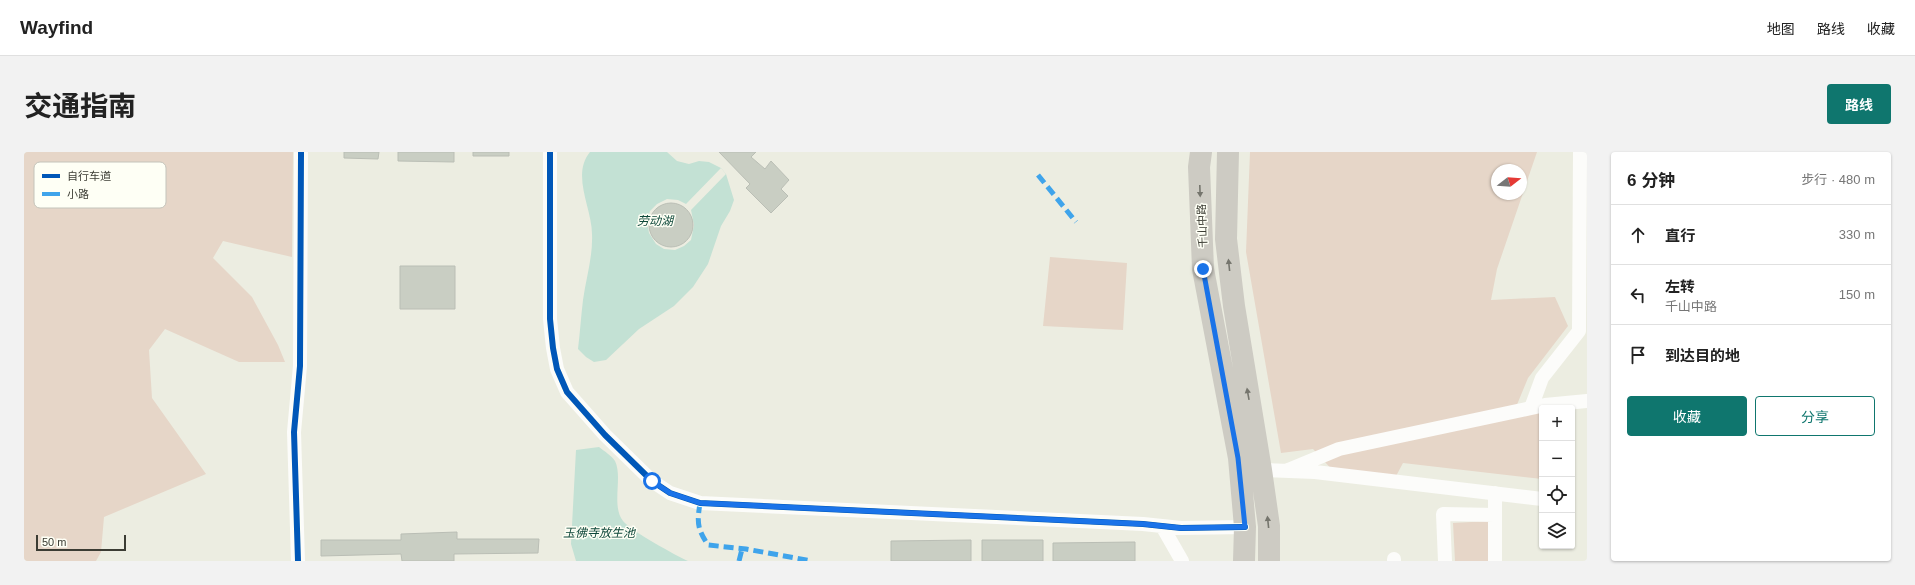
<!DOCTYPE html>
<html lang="zh">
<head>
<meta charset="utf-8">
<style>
  body { margin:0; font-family:Arial,"Noto Sans SC",sans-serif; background:#f2f2f2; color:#222 }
  .controls { position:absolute; right:12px; bottom:12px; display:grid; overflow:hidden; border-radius:4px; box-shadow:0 1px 3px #0004 }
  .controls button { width:36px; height:36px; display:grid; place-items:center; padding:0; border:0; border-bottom:1px solid #e0e0e0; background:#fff; color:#222; font:20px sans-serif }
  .compass { position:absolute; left:1467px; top:12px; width:36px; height:36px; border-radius:50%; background:#fff; box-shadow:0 1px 3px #0004; rotate:73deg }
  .scale { position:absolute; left:12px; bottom:10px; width:90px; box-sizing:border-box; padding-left:4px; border:2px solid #3b3c33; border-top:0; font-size:11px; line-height:14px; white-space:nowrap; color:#3b3c33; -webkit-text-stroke:3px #fefff5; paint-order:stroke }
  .stop { position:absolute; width:12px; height:12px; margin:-9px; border:3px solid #1a73e8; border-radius:50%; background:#fff }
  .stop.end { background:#1a73e8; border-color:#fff; box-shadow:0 1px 4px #0008 }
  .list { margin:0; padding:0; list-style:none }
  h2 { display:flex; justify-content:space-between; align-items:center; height:52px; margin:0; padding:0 16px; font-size:17px }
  h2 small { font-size:13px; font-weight:400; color:#767676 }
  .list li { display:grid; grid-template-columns:26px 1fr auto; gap:12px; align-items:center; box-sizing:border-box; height:60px; padding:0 16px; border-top:1px solid #e0e0e0 }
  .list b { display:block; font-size:15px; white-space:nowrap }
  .list p { margin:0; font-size:13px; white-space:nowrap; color:#767676 }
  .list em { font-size:13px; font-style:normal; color:#767676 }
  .actions { display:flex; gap:8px; padding:12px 16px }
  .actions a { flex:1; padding:9px 0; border:1px solid #0f766e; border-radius:4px; text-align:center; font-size:14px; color:#0f766e }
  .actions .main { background:#0f766e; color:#fff }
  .icon { flex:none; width:22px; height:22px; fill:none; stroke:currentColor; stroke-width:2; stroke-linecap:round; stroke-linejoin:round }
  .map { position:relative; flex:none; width:1563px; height:409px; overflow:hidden; border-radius:4px }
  header { display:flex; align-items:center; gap:24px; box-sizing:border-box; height:56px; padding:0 20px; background:#fff; border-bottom:1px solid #e0e0e0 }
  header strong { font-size:19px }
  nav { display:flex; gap:22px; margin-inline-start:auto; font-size:14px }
  .intro { display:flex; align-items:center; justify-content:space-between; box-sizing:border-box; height:96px; padding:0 24px }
  h1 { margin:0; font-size:28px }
  .button { padding:10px 18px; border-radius:4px; background:#0f766e; color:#fff; font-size:14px; font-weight:700 }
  main { display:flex; gap:24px; padding:0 24px }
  aside { flex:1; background:#fff; border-radius:4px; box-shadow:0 1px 3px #0004 }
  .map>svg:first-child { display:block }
  .green { fill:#e6d6c8; fill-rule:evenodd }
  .water { fill:#c3e1d4 }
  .pier { fill:#ecede1 }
  .building { fill:#c9cec3; stroke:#babeb5 }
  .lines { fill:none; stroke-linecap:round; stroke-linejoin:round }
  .minor { stroke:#fcfcfa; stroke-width:14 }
  .primary { stroke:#cdcbc3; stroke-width:22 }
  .quiet { stroke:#3fa4eb; stroke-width:5; stroke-dasharray:10 5; stroke-linecap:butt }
  .cycleway-casing { stroke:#fefff5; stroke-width:8 }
  .cycleway { stroke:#0057b8; stroke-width:6 }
  .oneway { fill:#75756d }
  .route { stroke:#1a73e8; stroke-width:5 }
  .labels { text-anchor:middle; stroke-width:3; stroke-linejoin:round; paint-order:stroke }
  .street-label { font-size:11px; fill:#3b3c33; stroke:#fefff5 }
  .water-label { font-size:12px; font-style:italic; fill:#0e483a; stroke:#fefff5 }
  .key { fill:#fefff5; stroke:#c4c4bb; stroke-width:1 }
  .key-label { font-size:11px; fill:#3b3c33 }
</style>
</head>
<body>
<header>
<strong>Wayfind</strong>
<nav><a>地图</a><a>路线</a><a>收藏</a></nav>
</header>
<div class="intro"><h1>交通指南</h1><a class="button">路线</a></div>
<main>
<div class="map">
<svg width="1563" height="409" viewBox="0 0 1563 409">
  <rect width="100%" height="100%" fill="#ecede1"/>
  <path class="green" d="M0 0H269L268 105 199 89 189 106 228 145 254 193 261 210H215L141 177 125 198 128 246 182 322 80 365 77 400 72 409H0Z
    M1226 0H1513L1473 117 1467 148 1531 145 1544 174 1504 226 1490 260 1518 259V327L1379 311 1371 326 1312 322 1289 297 1257 301 1222 100ZM1473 18H1497V42H1473Z
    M1026 105 1103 111 1099 178 1019 174Z
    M1465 369 1467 409H1431L1429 371Z"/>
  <path class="water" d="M566 0H643L653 9 665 12 675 9 685 10 697 16 702 22 710 48 706 59 697 74 684 112 669 135 650 154 615 177 582 208 570 210 562 205 554 197C556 181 557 164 559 148 562 126 569 105 568 82 568 56 547 23 566 0Z
    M575 295C580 299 588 304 591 309 599 325 587 354 599 369 607 379 651 403 664 409H552L547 392 552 298Z"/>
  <path class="pier" d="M697 16 702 22 667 58 670 73 667 88 660 94 651 98 640 97 632 92 625 81 623 69 626 59 633 52 643 47 654 48 662 52Z"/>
  <path class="building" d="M320 0H355L354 7 320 6Z
    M374 0H430V10L374 9Z
    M449 0H485V4H449Z
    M695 0H732L727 5 741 17 747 9 765 28 757 37 764 44 747 61 722 36 726 32Z
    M625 73a22 22 0 1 1 44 0a22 22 0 1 1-44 0Z
    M376 114H431V157H376Z
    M433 380V387H515L514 401 430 402V409H378L377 402 297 404V388H377V382Z
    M947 388V409H867V389Z
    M958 388H1019V409H958Z
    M1111 390V409H1029V391Z"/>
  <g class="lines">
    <path class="minor" d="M526 0V167L529 196 533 217 543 240 581 283 628 329 646 341 676 351 1119 372 1157 376 1221 375
      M1507 256 1518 226 1555 179 1556 0
      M1237 318 1291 320 1518 347
      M1262 319 1315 297 1521 253 1563 249
      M1471 341V409
      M1138 374 1158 409
      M1370 407V409
      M274 409 270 280 276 214 277 0
      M1421 409 1419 362 1471 363"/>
    <path class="primary" d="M1177 0 1175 15 1179 117 1215 306 1221 375 1220 409
      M1204 0 1202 87 1210 154 1237 318 1245 374V409"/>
    <path class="quiet" d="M1014 23 1052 70
      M676 351C673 371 673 376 684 393L722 397 788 409
      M715 409 718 397"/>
    <defs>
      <path id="cycleway" d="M526 0V167L529 196 533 217 543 240 581 283 628 329 646 341 676 351 1119 372 1157 376 1221 375
        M274 409 270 280 276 214 277 0"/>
    </defs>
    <use href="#cycleway" class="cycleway-casing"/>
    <use href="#cycleway" class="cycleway"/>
  </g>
  <defs><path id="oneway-solid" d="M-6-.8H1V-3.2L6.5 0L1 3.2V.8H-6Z"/></defs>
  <g class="oneway">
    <use href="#oneway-solid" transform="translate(1176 39) rotate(88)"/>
    <use href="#oneway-solid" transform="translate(1205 113) rotate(-96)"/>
    <use href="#oneway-solid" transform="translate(1224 242) rotate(-100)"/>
    <use href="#oneway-solid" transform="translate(1244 370) rotate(-96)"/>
  </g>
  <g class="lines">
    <path class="route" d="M628 329 646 341 676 351 1119 372 1157 376 1221 375 1214 306 1179 117"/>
  </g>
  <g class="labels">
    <g class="street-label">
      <text transform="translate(1178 74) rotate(-92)" y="4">千山中路</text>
    </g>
    <g class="water-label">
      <text x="631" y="73">劳动湖</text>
      <text x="575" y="385">玉佛寺放生池</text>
    </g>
  </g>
  <rect x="10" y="10" width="132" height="46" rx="6" class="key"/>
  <rect x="18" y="22" width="18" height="4" fill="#0057b8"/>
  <rect x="18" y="40" width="18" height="4" fill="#3fa4eb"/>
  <g class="key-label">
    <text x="43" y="28">自行车道</text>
    <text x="43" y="46">小路</text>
  </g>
</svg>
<div class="controls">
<button>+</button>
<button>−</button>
<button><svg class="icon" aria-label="locate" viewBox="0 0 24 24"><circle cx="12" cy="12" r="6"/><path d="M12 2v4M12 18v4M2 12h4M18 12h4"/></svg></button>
<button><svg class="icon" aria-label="layers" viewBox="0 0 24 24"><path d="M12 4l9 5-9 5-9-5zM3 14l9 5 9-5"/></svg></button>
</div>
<svg class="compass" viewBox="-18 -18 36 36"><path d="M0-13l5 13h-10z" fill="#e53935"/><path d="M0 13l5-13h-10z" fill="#767676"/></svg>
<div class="scale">50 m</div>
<div class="stop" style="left:628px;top:329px"></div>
<div class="stop end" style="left:1179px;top:117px"></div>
</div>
<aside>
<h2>6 分钟<small>步行 · 480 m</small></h2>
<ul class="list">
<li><svg class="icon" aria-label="ahead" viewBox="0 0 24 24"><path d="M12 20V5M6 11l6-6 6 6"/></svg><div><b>直行</b></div><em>330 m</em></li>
<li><svg class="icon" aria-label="left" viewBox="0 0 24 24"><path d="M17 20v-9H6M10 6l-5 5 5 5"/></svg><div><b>左转</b><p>千山中路</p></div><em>150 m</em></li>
<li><svg class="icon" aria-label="arrive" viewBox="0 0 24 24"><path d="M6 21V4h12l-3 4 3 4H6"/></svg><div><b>到达目的地</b></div></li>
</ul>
<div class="actions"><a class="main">收藏</a><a>分享</a></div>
</aside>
</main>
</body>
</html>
